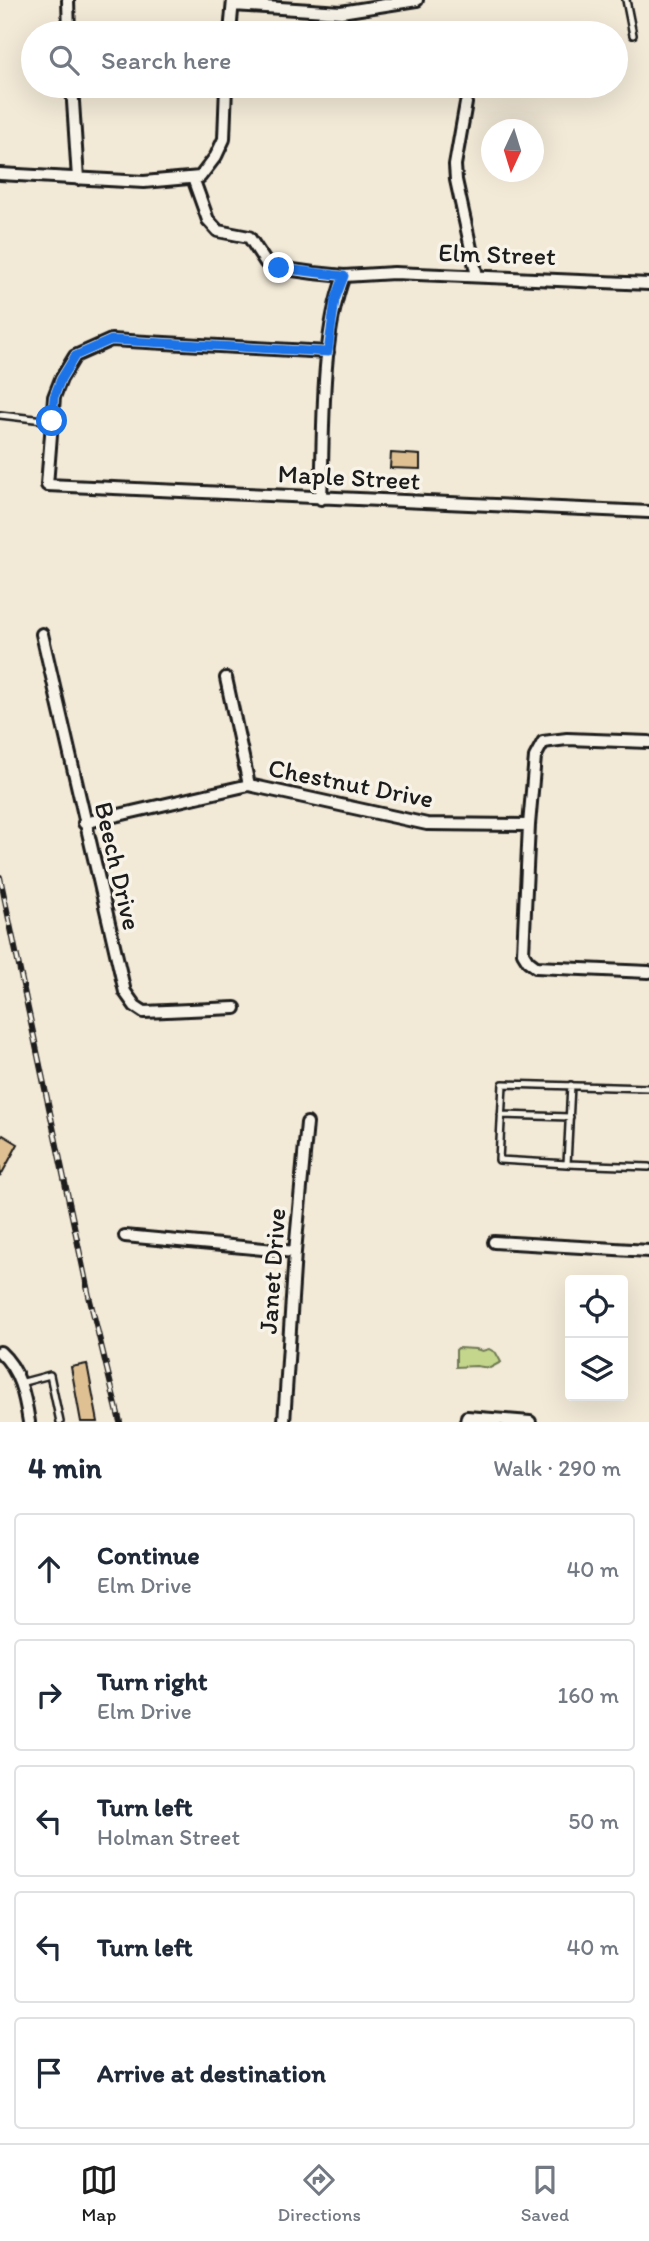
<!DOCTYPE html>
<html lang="en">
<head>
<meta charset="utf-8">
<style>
  body { margin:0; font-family:Itim,sans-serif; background:#f6f6f7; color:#1f2937 }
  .controls { position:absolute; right:21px; bottom:21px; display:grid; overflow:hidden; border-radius:7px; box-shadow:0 7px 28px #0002 }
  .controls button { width:63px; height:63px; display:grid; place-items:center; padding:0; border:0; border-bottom:2px solid #e0e1e3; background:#fff; color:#1f2937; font:35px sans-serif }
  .compass { position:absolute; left:481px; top:119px; width:63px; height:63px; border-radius:50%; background:#fff; box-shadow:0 7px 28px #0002; rotate:184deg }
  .stop { position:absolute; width:21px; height:21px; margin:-16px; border:5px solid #1a73e8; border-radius:50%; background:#fff }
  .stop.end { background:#1a73e8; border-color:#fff; box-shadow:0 2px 7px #0008 }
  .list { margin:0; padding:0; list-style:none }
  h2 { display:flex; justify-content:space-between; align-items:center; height:91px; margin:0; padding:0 28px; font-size:30px }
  h2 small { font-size:23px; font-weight:400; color:#747a83 }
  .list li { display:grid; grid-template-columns:46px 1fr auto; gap:21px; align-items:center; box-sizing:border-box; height:112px; margin:0 14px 14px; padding:0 14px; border:2px solid #e0e1e3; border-radius:7px }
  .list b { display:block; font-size:26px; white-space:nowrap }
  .list p { margin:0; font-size:23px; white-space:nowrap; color:#747a83 }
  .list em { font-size:23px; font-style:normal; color:#747a83 }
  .icon { flex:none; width:38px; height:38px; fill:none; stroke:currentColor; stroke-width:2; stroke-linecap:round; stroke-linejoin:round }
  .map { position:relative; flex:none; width:649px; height:1422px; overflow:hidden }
  .search { position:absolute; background:#fff; box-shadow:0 7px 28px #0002; left:21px; right:21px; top:21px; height:77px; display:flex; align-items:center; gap:18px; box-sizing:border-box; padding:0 24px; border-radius:38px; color:#747a83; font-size:26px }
  .sheet { height:721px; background:#fff }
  nav { display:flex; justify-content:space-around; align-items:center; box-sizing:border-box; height:98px; border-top:2px solid #e0e1e3; background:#fff; font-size:19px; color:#747a83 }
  nav a { display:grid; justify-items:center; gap:4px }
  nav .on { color:#1c1c1c }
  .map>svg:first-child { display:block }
  .green { fill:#c3d68b; stroke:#707954; stroke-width:2 }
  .building { fill:#dec092; stroke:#1c1c1c; stroke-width:2 }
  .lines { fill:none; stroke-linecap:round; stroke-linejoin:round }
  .lane-casing { stroke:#1c1c1c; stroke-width:10 }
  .street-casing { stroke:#1c1c1c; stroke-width:16 }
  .lane { stroke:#f7f3e8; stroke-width:5 }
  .street { stroke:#f7f3e8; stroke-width:10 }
  .rail-casing { stroke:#1c1c1c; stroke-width:6 }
  .rail { stroke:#f7f3e8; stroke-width:3.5; stroke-dasharray:10; stroke-linecap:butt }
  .route { stroke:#1a73e8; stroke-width:9 }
  .labels { text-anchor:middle; stroke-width:7; stroke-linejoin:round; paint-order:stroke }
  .street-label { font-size:26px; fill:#1c1c1c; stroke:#f7f3e8 }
</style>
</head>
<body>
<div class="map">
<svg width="649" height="1422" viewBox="0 0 649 1422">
  <rect width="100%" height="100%" fill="#f2e9d7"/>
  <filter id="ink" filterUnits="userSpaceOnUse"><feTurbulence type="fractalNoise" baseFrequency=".0143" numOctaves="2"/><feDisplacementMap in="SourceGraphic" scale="14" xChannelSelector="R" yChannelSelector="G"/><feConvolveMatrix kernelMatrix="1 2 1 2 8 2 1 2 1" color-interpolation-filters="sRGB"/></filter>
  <g filter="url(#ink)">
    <path class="green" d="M458 1348 476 1349 482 1351 489 1349 496 1353 501 1362 490 1368 476 1366 456 1367V1350Z"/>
    <path class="building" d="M391 453 420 455V469L390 468Z
      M3 1135 18 1144 0 1177V1140Z
      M87 1364 98 1422H81L71 1367Z"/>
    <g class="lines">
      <defs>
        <path id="lane" d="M626 0 633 35
          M0 415 52 421
          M571 1085 567 1164 649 1167
          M501 1115 570 1117
          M567 1164 499 1160 503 1084 649 1088
          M20 1383 50 1375 60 1422"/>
        <path id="street" d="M68 0 69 33
          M233 5 341 12 417 0
          M230 33 233 0
          M72 86 78 179
          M466 103 455 165 456 180 477 276
          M0 174 144 182 200 177 216 156 224 139 226 86
          M193 178 208 220 218 231 249 237 266 263 279 268 314 273 344 276 394 273 649 284
          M328 352 111 340 75 356 61 379 54 397 47 485 649 512
          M321 499C324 431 320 339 344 276
          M42 634 125 992 135 1006 144 1012 235 1008
          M226 678 249 785
          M649 742 567 739 543 742 535 757 529 825 523 953 528 961 536 967 649 972
          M84 823 249 785 427 824 529 825
          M125 1236 295 1252
          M494 1242 649 1251
          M0 1352C20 1370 25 1396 29 1422
          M284 1422 295 1252 307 1123
          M466 1422 467 1417 530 1422"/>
      </defs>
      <use href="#lane" class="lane-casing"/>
      <use href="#street" class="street-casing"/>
      <use href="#lane" class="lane"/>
      <use href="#street" class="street"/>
      <defs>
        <path id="rail" d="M0 877 89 1296 120 1422"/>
      </defs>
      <use href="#rail" class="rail-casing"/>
      <use href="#rail" class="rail"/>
    </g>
  </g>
  <g class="lines" filter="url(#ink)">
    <path class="route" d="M52 421 54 397 61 379 75 356 111 340 328 352 335 300 344 276 279 268"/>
  </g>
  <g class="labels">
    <g class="street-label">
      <text transform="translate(497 254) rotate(2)" y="9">Elm Street</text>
      <text transform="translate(349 477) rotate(3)" y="9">Maple Street</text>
      <text transform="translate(351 783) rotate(11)" y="9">Chestnut Drive</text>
      <text transform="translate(118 866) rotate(77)" y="9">Beech Drive</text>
      <text transform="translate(272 1271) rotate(-86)" y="9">Janet Drive</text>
    </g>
  </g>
</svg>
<div class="controls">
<button><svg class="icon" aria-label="locate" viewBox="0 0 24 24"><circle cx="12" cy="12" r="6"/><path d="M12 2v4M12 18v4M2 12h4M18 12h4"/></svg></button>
<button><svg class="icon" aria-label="layers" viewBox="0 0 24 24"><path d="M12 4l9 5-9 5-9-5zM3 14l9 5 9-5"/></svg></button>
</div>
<svg class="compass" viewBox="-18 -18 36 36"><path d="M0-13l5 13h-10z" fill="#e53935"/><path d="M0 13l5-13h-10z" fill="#747a83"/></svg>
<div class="stop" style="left:52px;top:421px"></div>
<div class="stop end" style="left:279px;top:268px"></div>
<div class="search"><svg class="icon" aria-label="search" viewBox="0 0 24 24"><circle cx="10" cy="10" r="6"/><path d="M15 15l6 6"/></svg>Search here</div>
</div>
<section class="sheet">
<h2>4 min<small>Walk · 290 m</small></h2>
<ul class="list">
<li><svg class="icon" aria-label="ahead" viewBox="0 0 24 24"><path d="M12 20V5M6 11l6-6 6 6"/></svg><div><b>Continue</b><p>Elm Drive</p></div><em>40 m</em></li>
<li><svg class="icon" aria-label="right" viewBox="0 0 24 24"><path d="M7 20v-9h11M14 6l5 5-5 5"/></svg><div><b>Turn right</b><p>Elm Drive</p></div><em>160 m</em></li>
<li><svg class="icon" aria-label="left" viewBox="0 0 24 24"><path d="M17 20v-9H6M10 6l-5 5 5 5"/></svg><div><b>Turn left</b><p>Holman Street</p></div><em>50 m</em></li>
<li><svg class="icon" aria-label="left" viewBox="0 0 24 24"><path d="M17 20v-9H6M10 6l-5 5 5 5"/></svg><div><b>Turn left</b></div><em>40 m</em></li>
<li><svg class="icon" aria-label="arrive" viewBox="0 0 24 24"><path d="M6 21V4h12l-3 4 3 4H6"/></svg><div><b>Arrive at destination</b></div></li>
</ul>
</section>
<nav>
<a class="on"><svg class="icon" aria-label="map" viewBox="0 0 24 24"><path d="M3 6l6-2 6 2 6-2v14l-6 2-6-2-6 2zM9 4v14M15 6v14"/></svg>Map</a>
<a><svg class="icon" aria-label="directions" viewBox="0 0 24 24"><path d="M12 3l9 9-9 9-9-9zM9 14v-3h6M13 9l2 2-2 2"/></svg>Directions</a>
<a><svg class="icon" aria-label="saved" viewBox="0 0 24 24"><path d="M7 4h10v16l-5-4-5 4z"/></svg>Saved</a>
</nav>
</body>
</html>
